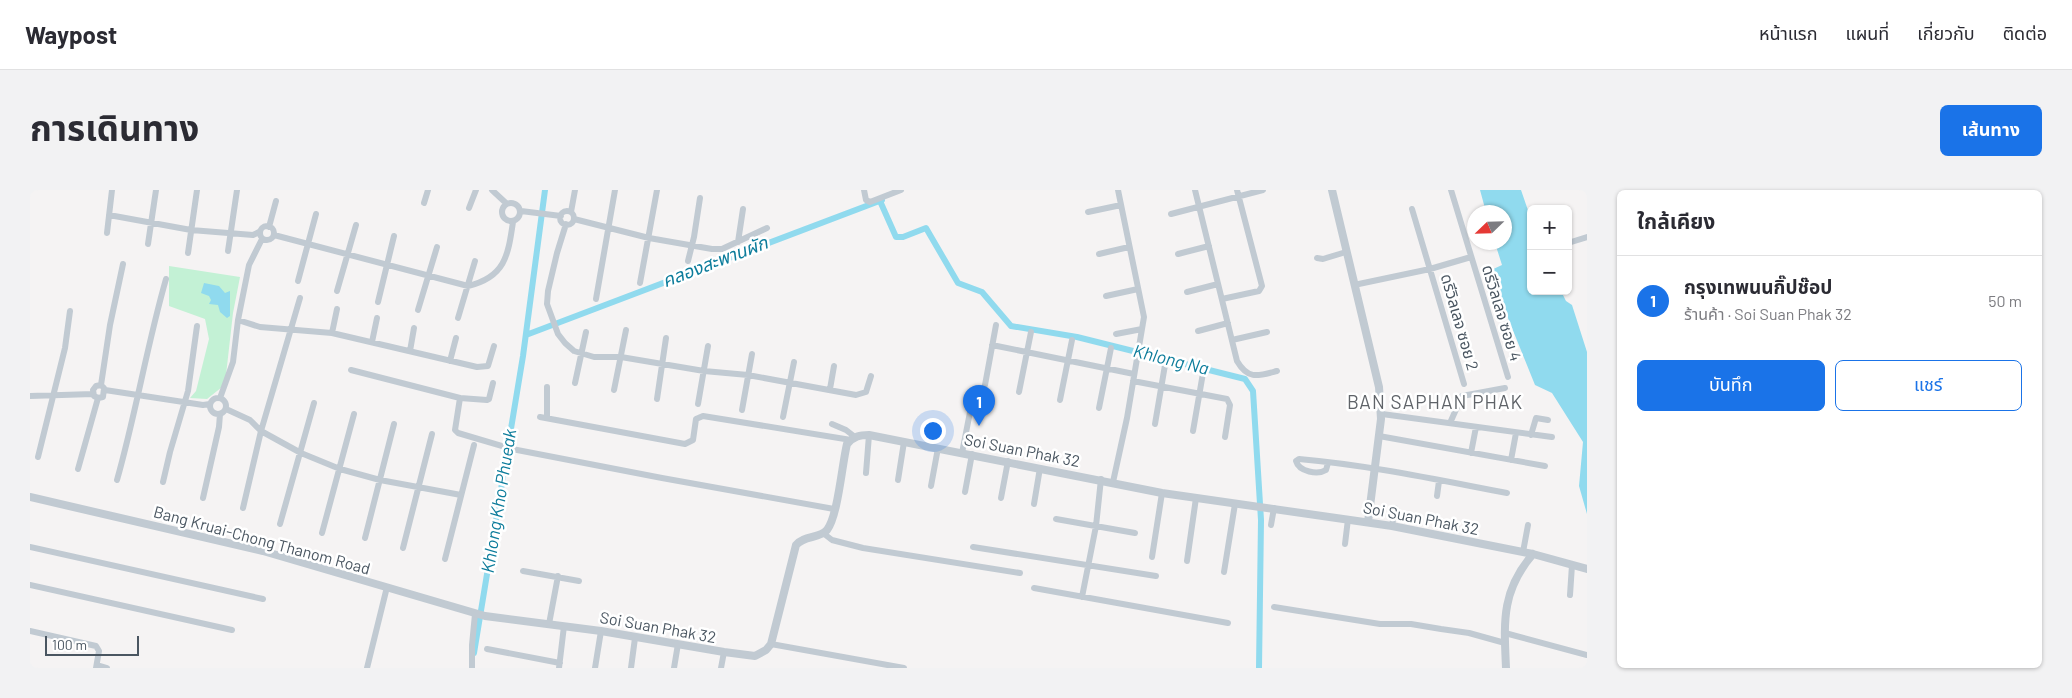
<!DOCTYPE html>
<html lang="th">
<head>
<meta charset="utf-8">
<style>
  body { margin:0; font-family:Barlow,"Noto Sans Thai",sans-serif; background:#f2f2f3; color:#2b2b33 }
  .controls { position:absolute; right:15px; top:15px; display:grid; overflow:hidden; border-radius:8px; box-shadow:0 1px 4px #0004 }
  .controls button { width:45px; height:45px; display:grid; place-items:center; padding:0; border:0; border-bottom:1px solid #e1e1e2; background:#fff; color:#2b2b33; font:25px sans-serif }
  .compass { position:absolute; left:1437px; top:15px; width:45px; height:45px; border-radius:50%; background:#fff; box-shadow:0 1px 4px #0004; rotate:247deg }
  .scale { position:absolute; left:15px; bottom:12px; width:94px; box-sizing:border-box; padding-left:5px; border:2px solid #4a5661; border-top:0; font-size:14px; line-height:18px; white-space:nowrap; color:#4a5661; -webkit-text-stroke:4px #fff; paint-order:stroke }
  .you { position:absolute; left:902px; top:240px; width:18px; height:18px; margin:-12px; border:4px solid #fff; border-radius:50%; background:#1a73e8; box-shadow:0 0 0 8px #1a73e833 }
  .badge { display:grid; place-items:center; width:32px; height:32px; border-radius:50%; background:#1a73e8; color:#fff; font-size:16px; font-weight:700 }
  .pin { position:absolute; translate:-50% -41px; filter:drop-shadow(0 1px 2px #0008) }
  .pin::after { content:''; position:absolute; top:26px; width:18px; height:15px; background:inherit; clip-path:polygon(0 0,100% 0,50% 100%) }
  .list { margin:0; padding:0; list-style:none }
  h2 { display:flex; justify-content:space-between; align-items:center; height:65px; margin:0; padding:0 20px; font-size:21px }
  h2 small { font-size:16px; font-weight:400; color:#7c7c81 }
  .list li { display:grid; grid-template-columns:32px 1fr auto; gap:15px; align-items:center; box-sizing:border-box; height:90px; padding:0 20px; border-top:1px solid #e1e1e2 }
  .list b { display:block; font-size:19px; white-space:nowrap }
  .list p { margin:0; font-size:16px; white-space:nowrap; color:#7c7c81 }
  .list em { font-size:16px; font-style:normal; color:#7c7c81 }
  .actions { display:flex; gap:10px; padding:15px 20px }
  .actions a { flex:1; padding:11px 0; border:1px solid #1a73e8; border-radius:8px; text-align:center; font-size:18px; color:#1a73e8 }
  .actions .main { background:#1a73e8; color:#fff }
  .map { position:relative; flex:none; width:1557px; height:478px; overflow:hidden; border-radius:8px }
  header { display:flex; align-items:center; gap:30px; box-sizing:border-box; height:70px; padding:0 25px; background:#fff; border-bottom:1px solid #e1e1e2 }
  header strong { font-size:24px }
  nav { display:flex; gap:28px; margin-inline-start:auto; font-size:18px }
  .intro { display:flex; align-items:center; justify-content:space-between; box-sizing:border-box; height:120px; padding:0 30px }
  h1 { margin:0; font-size:35px }
  .button { padding:12px 22px; border-radius:8px; background:#1a73e8; color:#fff; font-size:18px; font-weight:700 }
  main { display:flex; gap:30px; padding:0 30px }
  aside { flex:1; background:#fff; border-radius:8px; box-shadow:0 1px 4px #0004 }
  .map>svg:first-child { display:block }
  .green { fill:#c3f1d5 }
  .water { fill:#90daee }
  .lines { fill:none; stroke-linecap:round; stroke-linejoin:round }
  .canal { stroke:#90daee; stroke-width:6 }
  .minor { stroke:#c1cad2; stroke-width:6 }
  .tertiary { stroke:#c1cad2; stroke-width:8 }
  .labels { text-anchor:middle; stroke-width:5; stroke-linejoin:round; paint-order:stroke }
  .street-label { font-size:16px; fill:#4a5661; stroke:#fff }
  .water-label { font-size:18px; font-style:italic; fill:#0c7c9b; stroke:#fff }
  .quarter-label { font-size:19px; letter-spacing:1px; fill:#5f6368; stroke:#fff }
</style>
</head>
<body>
<header>
<strong>Waypost</strong>
<nav><a>หน้าแรก</a><a>แผนที่</a><a>เกี่ยวกับ</a><a>ติดต่อ</a></nav>
</header>
<div class="intro"><h1>การเดินทาง</h1><a class="button">เส้นทาง</a></div>
<main>
<div class="map">
<svg width="1557" height="478" viewBox="0 0 1557 478">
  <rect width="100%" height="100%" fill="#f5f3f3"/>
  <path class="green" d="M139 76 210 87 203 123 196 185 192 197 177 209 160 208 166 201 179 149 175 129 139 116Z"/>
  <path class="water" d="M1450 0H1491L1501 29V101H1531L1536 111 1542 115 1557 162V324L1549 296 1553 252 1522 203 1505 195 1459 81 1472 75 1465 53 1474 52V22H1456Z
    M174 93 189 96 195 103 200 101V126L197 128 190 122 188 115 179 114 181 110 179 106 171 103Z"/>
  <g class="lines">
    <path class="canal" d="M850 11 866 47H873L896 38 928 93 952 102 981 136 1047 147 1215 189 1223 201 1231 330 1229 478
      M496 145 852 10
      M444 463 493 166 515 0"/>
    <path class="minor" d="M462 0 477 14
      M834 0 836 10 840 12 871 0
      M1165 0 1207 171C1218 190 1228 186 1247 181
      M1421 0 1478 187
      M472 22a9 9 0 1 1 18 0a9 9 0 1 1-18 0Z
      M394 13 398 0
      M439 18 446 0
      M1382 19 1434 194
      M491 21 531 26
      M530 28a7 7 0 1 1 14 0a7 7 0 1 1-14 0Z
      M541 22 545 0
      M1058 22 1091 15
      M1141 24 1233 0
      M79 25 161 40 223 45 229 42
      M544 29 619 48 682 59H692L737 38
      M536 34 527 63 518 101 517 114 528 144 535 153 544 161 564 167H591L674 181 718 185 826 205 836 202 841 186
      M230 43a7 7 0 1 1 14 0a7 7 0 1 1-14 0Z
      M239 37 246 11
      M77 43 82 0
      M244 45 438 96C475 87 478 66 483 32
      M708 52 713 19
      M1538 53 1557 47
      M118 54 126 0
      M198 61 207 0
      M158 63 167 0
      M1069 64 1099 57
      M1148 64 1179 56
      M1287 68 1293 69 1316 62
      M658 71 664 47 670 8
      M268 91 286 24
      M610 93 627 0
      M1324 95 1400 79 1441 67
      M307 101 326 35
      M1157 102 1188 94
      M1076 106 1108 99
      M566 109 585 0
      M1192 109 1229 101 1232 96 1207 0
      M348 112 364 46
      M388 120 407 57
      M428 128 445 71
      M208 130 230 137 302 143 447 177 458 176 464 156
      M1168 141 1198 133
      M302 143 307 119
      M1086 144 1112 139
      M1202 150 1237 142
      M342 152 347 128
      M962 155 1104 184
      M380 161 384 138
      M420 171 426 148
      M321 180 430 208 425 240 428 243 482 259 632 288 804 319
      M1103 191 1197 209 1200 215 1195 247
      M545 193 556 142
      M71 195 66 196 63 200 64 206 68 208 73 207 74 198 71 195 80 135 93 74
      M955 195 966 135
      M517 197V228
      M800 199 804 176
      M75 200 173 215 180 214
      M584 200 596 140
      M989 202 1001 142
      M0 206 63 204
      M180 216a8 8 0 1 1 16 0a8 8 0 1 1-16 0Z
      M190 208 203 172 208 130 219 75 232 49
      M430 208 457 210 459 209 463 193
      M627 209 636 148
      M1030 210 1042 150
      M668 214 678 156
      M1069 218 1081 158
      M196 219 220 230 231 241 271 263 310 279 350 290 431 305
      M712 220 722 164
      M1352 224 1522 247
      M510 227 655 254 663 250 666 229 673 226 821 250
      M753 227 764 172
      M1420 233 1432 206 1475 198
      M802 234 816 240 825 247
      M1125 234 1135 175
      M1163 241 1173 183
      M1501 245 1506 228 1518 230
      M1349 246 1515 276
      M932 263 941 217
      M1441 263 1446 237
      M8 267 35 158 40 121
      M1481 270 1486 243
      M1298 273 1296 280C1288 285 1269 282 1266 271L1269 269C1338 275 1408 290 1477 303
      M48 279 68 208
      M836 283 839 245
      M87 290C106 223 117 155 136 89
      M868 290 874 252
      M133 292 140 262 158 201 167 136
      M1083 292 1097 228 1114 127 1088 0
      M901 296 908 258
      M935 302 942 264
      M1407 306 1409 291
      M173 308 189 237 190 224
      M971 308 978 271
      M1004 314 1010 278
      M213 318 231 241 270 108
      M1026 329 1105 343
      M250 334 284 213
      M1241 335 1244 318
      M1362 336 1365 318
      M292 343 324 224
      M793 343 802 350 833 358 990 383
      M335 348 364 234
      M1315 354 1318 329
      M0 357 233 409
      M943 357 1126 386
      M373 358 402 244
      M1493 362 1498 335
      M1122 367 1132 303
      M415 369 444 255
      M1157 371 1166 308
      M493 381 549 391
      M1194 382 1205 314
      M0 395 202 440
      M1004 398 1198 433
      M1540 405 1542 375
      M1052 407 1066 336 1071 289
      M1244 417 1350 434H1381L1411 439 1439 443 1475 453
      M519 434 528 386
      M0 441 66 456 69 461 66 478
      M1475 443 1557 465
      M741 454 874 478
      M457 459 530 473
      M67 475 77 478
      M337 478 357 397
      M442 478V455L445 424
      M529 478 534 436
      M565 478 571 441
      M601 478 605 448
      M644 478 648 454
      M691 478 694 462"/>
    <path class="tertiary" d="M1302 0 1349 197 1351 229 1338 332
      M0 307 233 361 455 426 571 441 694 462 725 466 736 460 741 454 766 355C774 345 789 349 797 340 808 326 812 274 817 254 824 246 830 245 839 245L1132 303 1362 336 1503 364 1557 379
      M1476 478C1474 432 1471 401 1503 364"/>
  </g>
  <g class="labels">
    <g class="street-label">
      <text transform="translate(1472 123) rotate(73)" y="6">ดรีวิลเลจ ซอย 4</text>
      <text transform="translate(1430 132) rotate(74)" y="6">ดรีวิลเลจ ซอย 2</text>
      <text transform="translate(992 260) rotate(11)" y="6">Soi Suan Phak 32</text>
      <text transform="translate(1391 328) rotate(11)" y="6">Soi Suan Phak 32</text>
      <text transform="translate(232 350) rotate(15)" y="6">Bang Kruai-Chong Thanom Road</text>
      <text transform="translate(628 437) rotate(10)" y="6">Soi Suan Phak 32</text>
    </g>
    <g class="water-label">
      <text transform="translate(685 72) rotate(-21)" y="6">คลองสะพานผัก</text>
      <text transform="translate(1141 170) rotate(14)" y="6">Khlong Na</text>
      <text transform="translate(469 311) rotate(-81)" y="6">Khlong Kho Phueak</text>
    </g>
    <g class="quarter-label">
      <text x="1405" y="219">BAN SAPHAN PHAK</text>
    </g>
  </g>
</svg>
<div class="controls">
<button>+</button>
<button>−</button>
</div>
<svg class="compass" viewBox="-18 -18 36 36"><path d="M0-13l5 13h-10z" fill="#e53935"/><path d="M0 13l5-13h-10z" fill="#7c7c81"/></svg>
<div class="scale">100 m</div>
<div class="you"></div>
<div class="pin badge" style="left:949px;top:236px">1</div>
</div>
<aside>
<h2>ใกล้เคียง<small></small></h2>
<ul class="list">
<li><span class="badge">1</span><div><b>กรุงเทพนนกิ๊ปช๊อป</b><p>ร้านค้า · Soi Suan Phak 32</p></div><em>50 m</em></li>
</ul>
<div class="actions"><a class="main">บันทึก</a><a>แชร์</a></div>
</aside>
</main>
</body>
</html>
